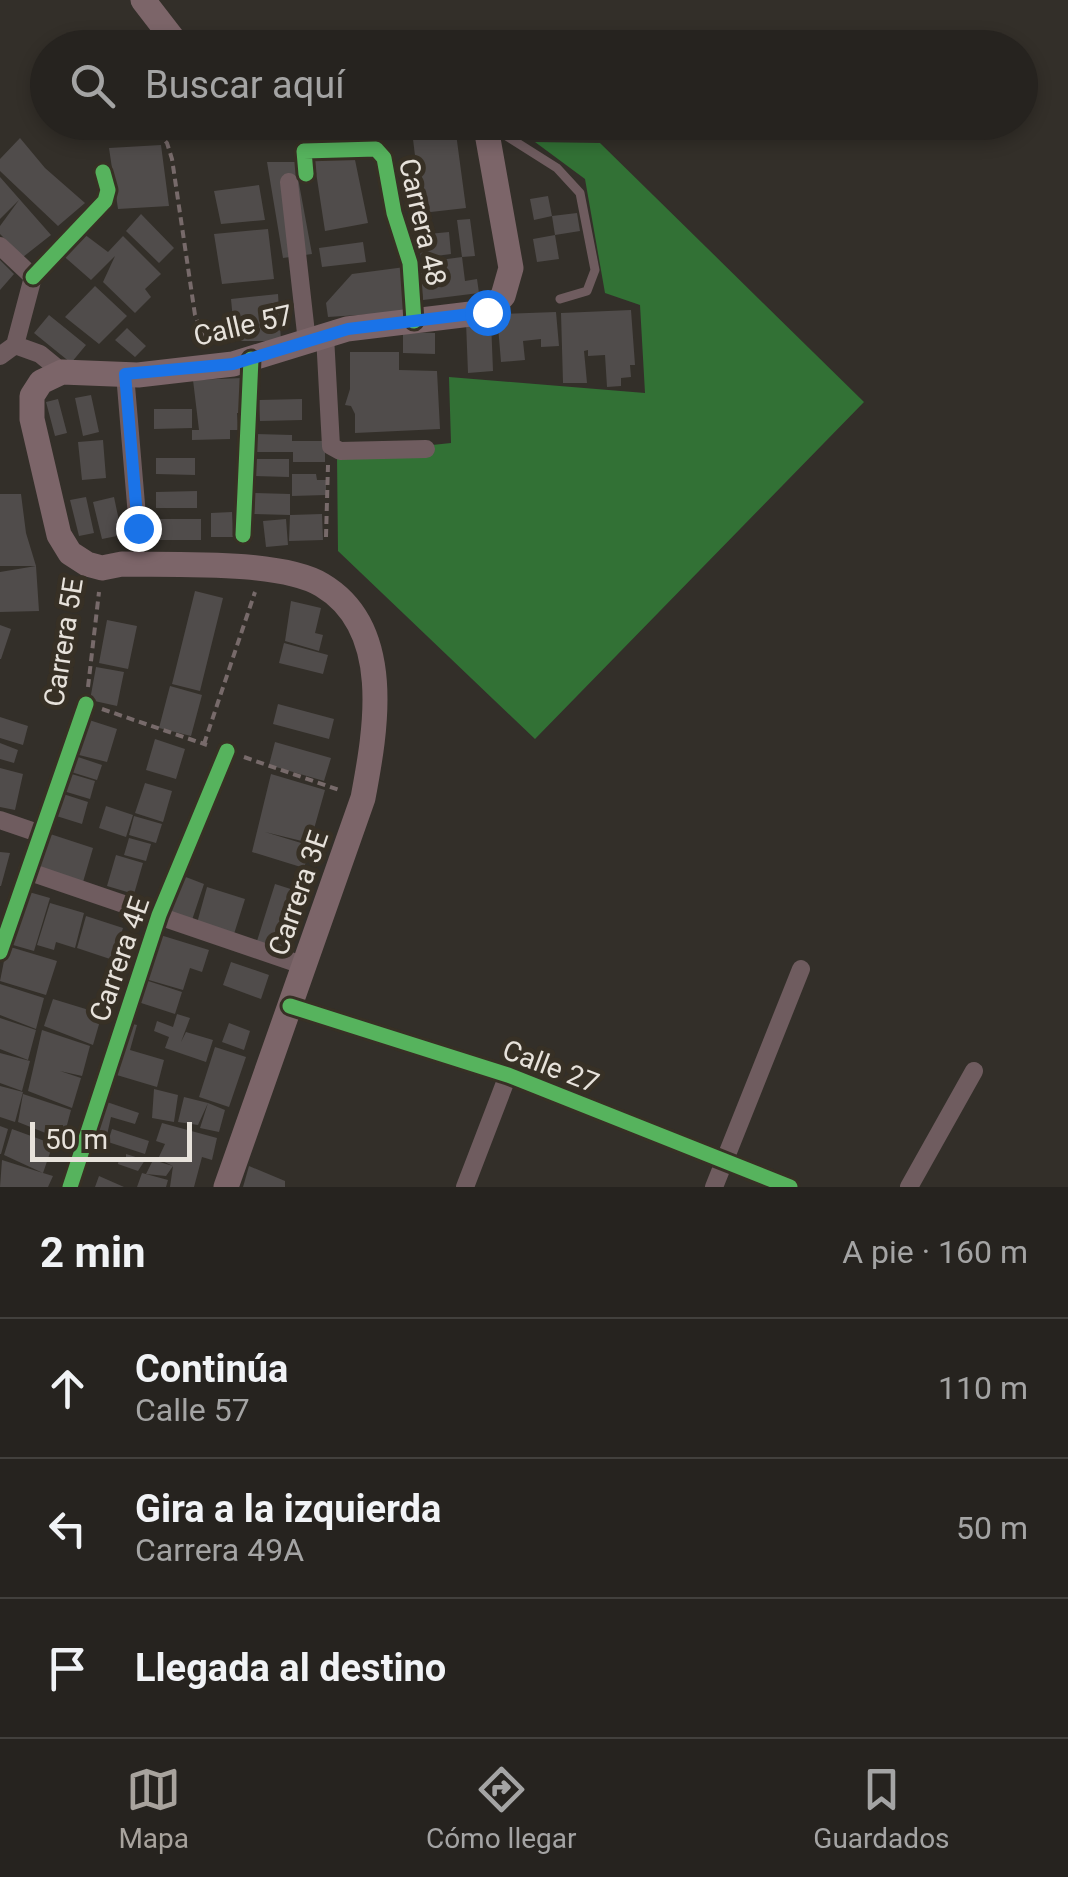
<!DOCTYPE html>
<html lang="es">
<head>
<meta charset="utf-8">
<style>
  body { margin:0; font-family:Roboto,sans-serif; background:#2e2b28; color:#f1f3f6 }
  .scale { position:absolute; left:30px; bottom:25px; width:162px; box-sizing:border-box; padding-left:10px; border:5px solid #e7e2db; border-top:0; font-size:28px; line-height:35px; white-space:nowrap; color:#e7e2db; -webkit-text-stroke:8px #373025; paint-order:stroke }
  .stop { position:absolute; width:30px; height:30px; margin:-22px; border:8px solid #1a73e8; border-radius:50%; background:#fff }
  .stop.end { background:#1a73e8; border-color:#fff; box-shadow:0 2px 10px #0008 }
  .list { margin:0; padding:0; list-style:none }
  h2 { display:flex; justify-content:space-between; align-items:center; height:130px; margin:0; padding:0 40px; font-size:42px }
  h2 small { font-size:32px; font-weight:400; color:#a4a4a4 }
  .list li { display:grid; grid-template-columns:65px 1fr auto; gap:30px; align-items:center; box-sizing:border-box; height:140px; padding:0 40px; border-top:2px solid #42403d }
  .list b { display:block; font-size:38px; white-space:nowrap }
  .list p { margin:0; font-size:32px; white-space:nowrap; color:#a4a4a4 }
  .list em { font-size:32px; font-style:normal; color:#a4a4a4 }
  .icon { flex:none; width:55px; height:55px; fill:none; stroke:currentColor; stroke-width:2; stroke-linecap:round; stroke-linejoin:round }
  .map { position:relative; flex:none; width:1068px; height:1187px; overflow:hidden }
  .search { position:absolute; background:#26231f; box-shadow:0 5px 15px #0003; left:30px; right:30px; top:30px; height:110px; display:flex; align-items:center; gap:25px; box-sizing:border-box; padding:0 35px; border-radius:55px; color:#a4a4a4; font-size:38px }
  .sheet { height:550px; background:#26231f }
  nav { display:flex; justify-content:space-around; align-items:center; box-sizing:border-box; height:140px; border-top:2px solid #42403d; background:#26231f; font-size:28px; color:#a4a4a4 }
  nav a { display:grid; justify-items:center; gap:5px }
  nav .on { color:#a8a39d }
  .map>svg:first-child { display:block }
  .forest { fill:#327135 }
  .building { fill:#504c4b }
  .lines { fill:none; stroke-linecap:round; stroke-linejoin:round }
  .path { stroke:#776a6a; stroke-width:4; stroke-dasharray:8 5; stroke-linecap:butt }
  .lane { stroke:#6f5c5f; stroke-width:9 }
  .street { stroke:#6f5c5f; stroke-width:18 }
  .secondary { stroke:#7c6569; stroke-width:25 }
  .cycleway-casing { stroke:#373025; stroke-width:21 }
  .cycleway { stroke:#56b35d; stroke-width:15 }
  .route { stroke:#1a73e8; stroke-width:12 }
  .labels { text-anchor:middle; stroke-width:10; stroke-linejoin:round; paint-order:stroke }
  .street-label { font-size:28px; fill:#e7e2db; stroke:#373025 }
</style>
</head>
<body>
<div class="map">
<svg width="1068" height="1187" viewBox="0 0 1068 1187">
  <rect width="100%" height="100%" fill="#332f29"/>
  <path class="forest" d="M535 142 600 143 864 402 535 739 338 551 337 455 451 443 449 377 645 393 640 305 605 293 585 179Z"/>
  <path class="building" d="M455 126 466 208 422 213 412 131Z
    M20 138 45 168 85 203 58 226 0 171V159Z
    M161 145 169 206 118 209 109 148Z
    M354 155 368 223 325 231 314 159Z
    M267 162H295L312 254 283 258Z
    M0 177 51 235 23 257 0 234V226L19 200 0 219Z
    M259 185 265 220 221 224 214 191Z
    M548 196 552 216 534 220 530 199Z
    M577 213 580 231 555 235 559 259 537 262 533 239 555 235 552 216Z
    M141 214 174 248 159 263 126 231Z
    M470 219 475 256 462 257 457 220Z
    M268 229 274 279 222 284 214 234Z
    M80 231 108 252 123 236 161 274 145 289 151 297 135 313 103 282 115 256 91 280 59 252Z
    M449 232 451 254 421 258 418 235Z
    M363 242 366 262 322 267 319 248Z
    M462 257 465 281 477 279 479 293 423 300 418 263Z
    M0 260 14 274 0 290Z
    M405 267 404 312 328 317 326 303 352 274Z
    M95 286 127 316 99 344 65 317Z
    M278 294 281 341H235L231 299Z
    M631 310 635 365H630L631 377 621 378V386L607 387 605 355 588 356V350L584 351 587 383H563L561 313Z
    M556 312 559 346 541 347V339L523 341 525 360 501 362 497 314Z
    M49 315 86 345 71 363 34 333Z
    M491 321 493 371 468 373 466 322Z
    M127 328 146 346 135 357 115 340Z
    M403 332 435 333V354L403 353Z
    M350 352H399V370L437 371 440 429 355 433V414L351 406 345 405 350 389Z
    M242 378 244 413H237L238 430H230V439L192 440V430H199L193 380Z
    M91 395 99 432 83 436 75 398Z
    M58 399 67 433 55 436 46 402Z
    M302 399V420L260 421 259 400Z
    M154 409H192V428L154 429Z
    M256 434 292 435V441H325V462H293V452H256Z
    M103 440 106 478 82 480 78 442Z
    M156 458H195V475L156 474Z
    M253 459H289V477L253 476Z
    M292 474H316L317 480H326V495L292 496Z
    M197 491V508H156V492Z
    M255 493 290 494V515L322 514 323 540 289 541 290 515 254 514Z
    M0 494H21L26 533 36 566H0Z
    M86 497 94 533 79 536 70 500Z
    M114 497 122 535 102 539 93 502Z
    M232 512 233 537H211V513Z
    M159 519H201V540H159Z
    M286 519 288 545 266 547 263 521Z
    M36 566 39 611 0 612V572Z
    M195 591 223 598 200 691 172 684Z
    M291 601 321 608 315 633 323 635 319 651 285 641Z
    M107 620 137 626 128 669 99 663Z
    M0 625 11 629 1 659H0Z
    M284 643 328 655 323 674 279 663Z
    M96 667 124 672 117 706 90 700Z
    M170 686 202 695 191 736 159 728Z
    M278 704 334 719 329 739 273 724Z
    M0 717 28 726 23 745 0 738Z
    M86 719 117 729 107 762 75 754Z
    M155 739 185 749 176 779 146 770Z
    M275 742 331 758 324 781 269 765Z
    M0 743 18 750 14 763 0 759Z
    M72 755 102 765 97 780 68 771Z
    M0 768 23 774 15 810 0 807Z
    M65 772 95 781 90 799 60 790Z
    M271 774 325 790 310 843 265 832 311 846 304 868 252 852Z
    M145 783 172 791 163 822 135 813Z
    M57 792 88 802 82 824 50 814Z
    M106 806 133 815 126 837 99 828Z
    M134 816 162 824 156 843 129 835Z
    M41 831 93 848 83 882 31 865Z
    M129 838 151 844 146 861 124 855Z
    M0 852 10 853 1 886H0Z
    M116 855 143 863 134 894 107 886Z
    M178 874 204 884 191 923 164 912Z
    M275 884 300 892 282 949 257 941Z
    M207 887 245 899 234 934 197 923Z
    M22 890 50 898 34 951 6 943Z
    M50 903 84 913 75 948 56 942 54 950 37 945Z
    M86 916 123 928 113 960 77 948Z
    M157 934 209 950 202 972 190 968 183 990 142 978Z
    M7 946 57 961 46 995 0 981Z
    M231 962 269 975 261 999 223 985Z
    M142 979 182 992 175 1014 135 1001Z
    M0 984 44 998 36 1029 0 1015Z
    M53 999 102 1014 93 1045 44 1026Z
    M177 1014 190 1018 181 1042 186 1032 213 1040 206 1062 165 1048 169 1037 154 1031 157 1021 173 1027Z
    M0 1018 36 1030 28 1060 0 1049Z
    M125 1022 137 1025 130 1050 164 1060 157 1087 110 1073Z
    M229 1023 250 1031 244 1050 222 1042Z
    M42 1030 90 1046 82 1076 60 1071 81 1078 72 1108 28 1091Z
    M215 1047 246 1057 229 1107 199 1097Z
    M0 1053 30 1061 22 1091 0 1083Z
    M0 1086 23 1092 15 1122 0 1117Z
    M154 1089 178 1095 174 1122 152 1118Z
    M23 1094 71 1110 63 1140 18 1122Z
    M184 1097 208 1103 225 1110 219 1132 200 1128 208 1103 198 1125 178 1122Z
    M104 1101 139 1113 135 1124 111 1117 105 1144 93 1141Z
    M162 1123 217 1138 212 1160 202 1157 194 1187H170L173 1166 166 1176 146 1174 153 1160 173 1166 158 1159 165 1144 156 1141Z
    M0 1126 8 1129 1 1154H0Z
    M12 1129 53 1144 43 1173 53 1176 48 1187H0L2 1160 43 1173 4 1155Z
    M112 1129 149 1141 145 1154 108 1142Z
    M126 1154 145 1160 138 1171 118 1164 119 1158 126 1159Z
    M249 1166 285 1181V1187H243Z
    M142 1173 168 1180 166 1187H137Z
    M99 1176 124 1187H95Z"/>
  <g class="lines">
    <path class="path" d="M78 44 81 48
      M148 122 167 143 172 159 195 315 207 346
      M326 537 328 465
      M88 687 99 592
      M102 709 207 745
      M204 744 255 592
      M244 757 339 790"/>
    <path class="lane" d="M489 125 557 168 580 193 595 270 587 291 560 299"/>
    <path class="street" d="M306 174 304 151 376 149 384 158 394 213 410 263 414 321
      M289 182 307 342
      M0 246 33 277
      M33 277 105 201 108 190 103 172
      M325 336 331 446 340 451 426 449
      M15 345 33 277
      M0 356 15 345 40 354 62 372
      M125 374 138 528
      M243 535 251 359
      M0 820 38 833
      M27 871 305 966
      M0 952 86 704
      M290 1006 508 1075 790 1187
      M70 1187 159 915 227 751
      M465 1187 508 1075
      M714 1187 801 969
      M909 1187 974 1071"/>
    <path class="secondary" d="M143 0 180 48
      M226 1187 363 798C376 729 394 628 322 585 281 560 172 565 122 564L102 568 87 564 70 553 59 535 32 419V396L41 382 62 372 138 375 233 364 347 329 487 312 503 296 511 268 485 122"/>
    <defs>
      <path id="cycleway" d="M306 174 304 151 376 149 384 158 394 213 410 263 414 321
        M33 277 105 201 108 190 103 172
        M243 535 251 359
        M0 952 86 704
        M290 1006 508 1075 790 1187
        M70 1187 159 915 227 751"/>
    </defs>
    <use href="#cycleway" class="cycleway-casing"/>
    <use href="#cycleway" class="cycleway"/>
  </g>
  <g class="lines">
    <path class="route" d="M138 528 125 374 233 364 348 329 487 312"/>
  </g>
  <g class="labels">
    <g class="street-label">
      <text transform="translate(423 222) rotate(77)" y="10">Carrera 48</text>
      <text transform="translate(243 325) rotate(-13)" y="10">Calle 57</text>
      <text transform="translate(63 642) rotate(-81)" y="10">Carrera 5E</text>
      <text transform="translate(298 893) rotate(-71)" y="10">Carrera 3E</text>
      <text transform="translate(119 959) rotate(-71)" y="10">Carrera 4E</text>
      <text transform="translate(551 1066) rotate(21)" y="10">Calle 27</text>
    </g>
  </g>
</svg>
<div class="scale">50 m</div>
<div class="stop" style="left:487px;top:312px"></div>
<div class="stop end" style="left:138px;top:528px"></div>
<div class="search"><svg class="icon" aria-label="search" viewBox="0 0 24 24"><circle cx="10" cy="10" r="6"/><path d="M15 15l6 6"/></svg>Buscar aquí</div>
</div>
<section class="sheet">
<h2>2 min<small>A pie · 160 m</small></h2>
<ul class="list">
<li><svg class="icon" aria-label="ahead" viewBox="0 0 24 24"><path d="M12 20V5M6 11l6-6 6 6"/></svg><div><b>Continúa</b><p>Calle 57</p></div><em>110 m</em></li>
<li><svg class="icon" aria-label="left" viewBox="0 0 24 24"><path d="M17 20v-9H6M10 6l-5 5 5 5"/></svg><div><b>Gira a la izquierda</b><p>Carrera 49A</p></div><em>50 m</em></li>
<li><svg class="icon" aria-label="arrive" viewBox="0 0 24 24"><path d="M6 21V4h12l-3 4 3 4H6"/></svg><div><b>Llegada al destino</b></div></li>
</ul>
</section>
<nav>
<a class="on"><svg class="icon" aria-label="map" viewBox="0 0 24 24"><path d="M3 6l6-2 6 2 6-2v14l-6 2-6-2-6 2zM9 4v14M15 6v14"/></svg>Mapa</a>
<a><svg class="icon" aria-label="directions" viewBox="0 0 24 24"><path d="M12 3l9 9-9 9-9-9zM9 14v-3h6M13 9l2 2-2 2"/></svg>Cómo llegar</a>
<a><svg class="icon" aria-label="saved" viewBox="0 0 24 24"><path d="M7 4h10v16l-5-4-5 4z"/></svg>Guardados</a>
</nav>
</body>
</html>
